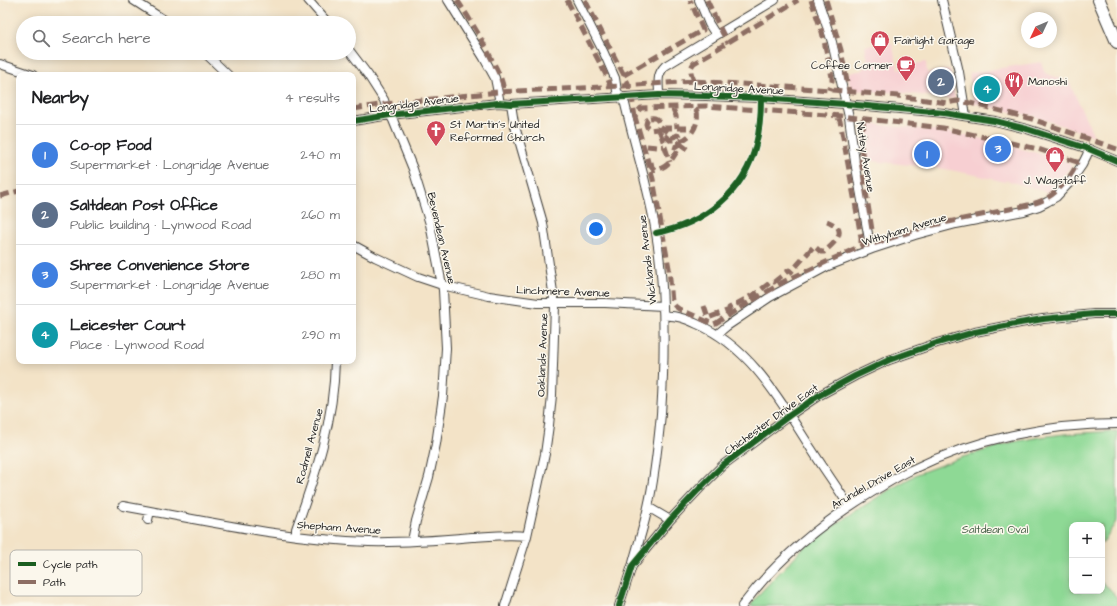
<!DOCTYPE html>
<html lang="en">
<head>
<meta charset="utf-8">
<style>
  body { margin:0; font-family:"Architects Daughter",sans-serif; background:#f6f6f6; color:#202124 }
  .controls { position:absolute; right:12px; bottom:12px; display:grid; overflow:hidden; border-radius:8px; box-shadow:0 2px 10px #0003 }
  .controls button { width:36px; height:36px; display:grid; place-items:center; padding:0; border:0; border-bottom:1px solid #e0e0e0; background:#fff; color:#202124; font:20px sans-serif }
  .compass { position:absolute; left:1021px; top:12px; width:36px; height:36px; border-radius:50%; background:#fff; box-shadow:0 2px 10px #0003; rotate:226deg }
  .you { position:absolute; left:596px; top:229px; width:14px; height:14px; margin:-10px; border:3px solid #fff; border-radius:50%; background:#1a73e8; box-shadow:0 0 0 6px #1a73e833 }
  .badge { display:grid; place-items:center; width:26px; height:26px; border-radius:50%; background:#b45309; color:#fff; font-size:13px; font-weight:700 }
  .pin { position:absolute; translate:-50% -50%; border:2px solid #fff; box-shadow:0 1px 4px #0006 }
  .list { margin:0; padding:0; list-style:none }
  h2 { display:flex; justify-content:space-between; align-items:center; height:52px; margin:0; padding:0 16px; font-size:17px }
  h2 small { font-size:13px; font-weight:400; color:#757577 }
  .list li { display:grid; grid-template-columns:26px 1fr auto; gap:12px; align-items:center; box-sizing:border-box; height:60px; padding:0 16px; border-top:1px solid #e0e0e0 }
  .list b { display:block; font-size:15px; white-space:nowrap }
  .list p { margin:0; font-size:13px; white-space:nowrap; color:#757577 }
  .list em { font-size:13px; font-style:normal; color:#757577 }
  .icon { flex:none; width:22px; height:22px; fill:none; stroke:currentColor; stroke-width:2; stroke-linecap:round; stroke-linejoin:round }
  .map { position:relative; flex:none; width:1117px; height:606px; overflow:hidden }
  .search { position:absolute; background:#fff; box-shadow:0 2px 10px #0003; left:16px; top:16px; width:340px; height:44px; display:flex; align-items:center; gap:10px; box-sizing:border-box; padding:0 14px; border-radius:22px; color:#757577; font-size:15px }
  .panel { position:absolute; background:#fff; box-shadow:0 2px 10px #0003; left:16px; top:72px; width:340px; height:292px; border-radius:8px }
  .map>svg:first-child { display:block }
  .built { fill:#f7cfd2 }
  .green { fill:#8ed995; stroke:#557a58 }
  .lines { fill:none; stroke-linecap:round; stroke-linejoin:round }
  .street-casing { stroke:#3c3a36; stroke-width:10 }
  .primary-casing { stroke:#3c3a36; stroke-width:14 }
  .street { stroke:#fff; stroke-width:8 }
  .primary { stroke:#fff; stroke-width:12 }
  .quiet { stroke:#8d6e63; stroke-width:5; stroke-dasharray:10 5; stroke-linecap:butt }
  .cycleway-casing { stroke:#fbf7ec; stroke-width:8 }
  .cycleway { stroke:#1b5e20; stroke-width:6 }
  .labels { text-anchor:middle; stroke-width:3; stroke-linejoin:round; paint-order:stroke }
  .poi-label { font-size:11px; fill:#1c1c1c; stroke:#fbf7ec; text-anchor:start }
  .street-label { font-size:11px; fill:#1c1c1c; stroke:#fbf7ec }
  .park-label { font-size:11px; fill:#445e46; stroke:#fbf7ec }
  .key { fill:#fbf7ec; stroke:#b8b5ae; stroke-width:1 }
  .key-label { font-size:11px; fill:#1c1c1c }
</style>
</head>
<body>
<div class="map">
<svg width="1117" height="606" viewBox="0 0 1117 606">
  <rect width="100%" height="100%" fill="#fbf7ec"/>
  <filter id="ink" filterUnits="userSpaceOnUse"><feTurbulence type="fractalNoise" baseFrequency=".025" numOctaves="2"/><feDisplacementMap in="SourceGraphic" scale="8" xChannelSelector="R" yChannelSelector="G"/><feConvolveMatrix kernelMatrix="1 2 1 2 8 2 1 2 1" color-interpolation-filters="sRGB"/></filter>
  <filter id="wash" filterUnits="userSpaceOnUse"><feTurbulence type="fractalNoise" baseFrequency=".012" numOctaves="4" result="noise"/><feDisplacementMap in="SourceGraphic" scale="16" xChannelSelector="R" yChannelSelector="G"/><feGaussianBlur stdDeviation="0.9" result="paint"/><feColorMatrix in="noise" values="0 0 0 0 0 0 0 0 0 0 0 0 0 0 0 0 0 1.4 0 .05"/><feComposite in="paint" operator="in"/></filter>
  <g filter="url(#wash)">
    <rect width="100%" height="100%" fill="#f3e3c7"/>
    <path class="built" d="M892 43 898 69 909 67V65L926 62 927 73 950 69 955 98 954 99 903 93 850 90 848 73 863 70V68L869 66 865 46Z
      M1041 62 1045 73 1069 82 1094 136 1033 116 1017 113 973 103V98L969 73Z
      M869 124 941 131 995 141 1057 159 1070 163 1071 166 1049 193 1006 180 1005 182 976 175 945 169 864 160 861 138 867 137 865 128Z"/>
    <path class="green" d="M1117 431V520L1102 544V525H1072V591H1102V583L1109 588 1117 598V606H750L761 592 805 546 851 514 886 492 917 474 960 458 1013 442 1040 437 1065 434Z"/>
  </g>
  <g filter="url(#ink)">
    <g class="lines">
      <defs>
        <path id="street" d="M133 0 169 23
          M308 0 328 23
          M448 0 484 58 495 78 499 98 498 103
          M577 0 604 53 615 78 617 91 625 104C635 147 649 189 656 233 666 293 665 354 661 414 658 445 655 477 648 507 644 526 638 544 633 563
          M699 0 709 24 716 35
          M818 0 832 42 849 117 855 162 870 245 872 249
          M942 0 959 72 966 116
          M349 50 368 75 384 100 387 110 393 120 413 169 430 224 443 290 446 348 443 396 436 444 429 477 416 521 413 536V541
          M205 53 228 75
          M0 64 33 75
          M659 95C659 83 656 75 665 66L775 0
          M353 121 390 115 498 103 511 104 659 95 706 96 761 98 845 104 944 113 995 121 1027 129 1089 149 1117 161
          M353 245 375 257 418 277 442 285 489 296 538 303H605L663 306
          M664 316C676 315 686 319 697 324 751 347 781 402 812 450 824 469 837 487 849 506
          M718 335 721 331 727 326 770 297 828 266 872 249 915 235 956 224 1024 211 1039 206 1047 202 1056 197 1071 181 1082 165 1087 155 1089 149
          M123 506C205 521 286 539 369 542 404 543 438 540 472 537 492 536 507 534 527 536
          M648 507 670 520
          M148 520 150 511
          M296 535V529C316 473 334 421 335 361
          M505 606 527 536 545 454 549 425 552 395 555 306 543 223 514 123 511 104
          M619 606 632 566 670 520 702 486 723 465 790 415 818 396 855 376 889 360 937 343 975 332 1020 323 1043 319 1094 314H1117
          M742 606C777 559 824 521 874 491 886 484 898 476 911 470 974 439 1047 424 1117 424"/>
        <path id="primary" d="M1099 0 1117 42"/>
      </defs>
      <use href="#street" class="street-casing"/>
      <use href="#primary" class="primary-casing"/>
      <use href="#street" class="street"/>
      <use href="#primary" class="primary"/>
      <path class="quiet" d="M457 0C470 19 482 39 492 60 497 69 503 80 504 92
        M567 0 605 73 610 84 608 87
        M585 0 628 83 632 97 635 117
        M707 0 722 32 728 43
        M811 0 822 32 832 77V81L829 90
        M826 0 841 50 849 92
        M624 75 703 30 690 0
        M694 81C692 74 688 70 694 63L798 0
        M353 109 385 104 498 92 623 86 694 81 832 90 898 96 947 103 957 101 970 103 1032 119 1117 149
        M673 109 676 116 677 128
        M837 116 840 121 856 208 861 238V246
        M650 118C656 117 660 121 659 126L674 137 677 135 680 136 681 139 678 145 675 147 672 146 671 143V141L657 129 651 130 647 127 646 124 647 120Z
        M863 119 864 136 861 137 860 138 863 160 861 161 873 236 877 240 880 241
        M662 128H695
        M660 132 670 162
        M680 141C693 137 699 123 697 111L695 109H690
        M679 143 691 152
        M647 146 658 147 664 146
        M651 162 652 167 655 170C668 168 673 158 679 148L678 145
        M1077 162 1038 149 943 128 841 116 706 106 641 108 637 112 635 117 653 179 669 268 672 302 675 306 679 309 713 324 716 323 743 306 785 281 863 245H870L925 227 1019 207C1029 205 1038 203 1047 198 1057 193 1075 173 1077 162H1079
        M0 196 19 191
        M704 306 708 318 729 310V308L758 292 772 281 774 282 789 270 791 272 814 246 821 252H824C830 247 846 234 836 226 833 224 830 222 827 221"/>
      <defs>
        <path id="cycleway" d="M353 121 390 115 498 103 511 104 659 95 706 96 761 98 845 104 944 113 995 121 1027 129 1089 149 1117 161
          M656 233C704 224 745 192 756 144 760 129 761 113 761 98
          M619 606 632 566 670 520 702 486 723 465 790 415 818 396 855 376 889 360 937 343 975 332 1020 323 1043 319 1094 314H1117"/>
      </defs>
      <use href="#cycleway" class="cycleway-casing"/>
      <use href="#cycleway" class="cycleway"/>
    </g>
  </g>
  <defs>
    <symbol id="shop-pin" viewBox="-11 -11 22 30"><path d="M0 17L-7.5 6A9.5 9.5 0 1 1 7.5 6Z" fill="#d1495b" stroke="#fbf7ec"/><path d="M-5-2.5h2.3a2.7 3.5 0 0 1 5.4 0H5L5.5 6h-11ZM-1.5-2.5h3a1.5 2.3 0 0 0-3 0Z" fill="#fff"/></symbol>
    <symbol id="cafe-pin" viewBox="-11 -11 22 30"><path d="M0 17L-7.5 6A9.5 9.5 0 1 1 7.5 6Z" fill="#d1495b" stroke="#fbf7ec"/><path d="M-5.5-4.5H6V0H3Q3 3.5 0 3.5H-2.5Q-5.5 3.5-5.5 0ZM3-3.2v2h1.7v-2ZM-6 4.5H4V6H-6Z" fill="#fff"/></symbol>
    <symbol id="restaurant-pin" viewBox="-11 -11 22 30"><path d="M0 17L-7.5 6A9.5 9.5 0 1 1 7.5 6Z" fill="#d1495b" stroke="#fbf7ec"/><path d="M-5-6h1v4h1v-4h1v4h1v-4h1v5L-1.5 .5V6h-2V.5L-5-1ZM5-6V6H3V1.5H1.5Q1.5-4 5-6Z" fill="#fff"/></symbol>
    <symbol id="church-pin" viewBox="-11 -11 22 30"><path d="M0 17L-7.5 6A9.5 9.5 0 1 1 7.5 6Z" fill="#d1495b" stroke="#fbf7ec"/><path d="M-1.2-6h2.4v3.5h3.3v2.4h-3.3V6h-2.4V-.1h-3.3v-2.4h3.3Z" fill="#fff"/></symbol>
  </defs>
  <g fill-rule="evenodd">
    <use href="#shop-pin" x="869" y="29" width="22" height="30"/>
    <use href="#cafe-pin" x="895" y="54" width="22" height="30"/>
    <use href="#restaurant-pin" x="1003" y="70" width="22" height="30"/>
    <use href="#church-pin" x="425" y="119" width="22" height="30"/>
    <use href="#shop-pin" x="1044" y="145" width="22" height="30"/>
  </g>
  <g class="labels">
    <g class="poi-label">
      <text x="894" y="44">Fairlight Garage</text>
      <text x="892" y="69" text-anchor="end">Coffee Corner</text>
      <text x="1028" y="85">Manoshi</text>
      <text x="450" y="128">St Martin's United<tspan x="450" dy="13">Reformed Church</tspan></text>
      <text x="1055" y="184" text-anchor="middle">J. Wagstaff</text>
    </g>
    <g class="street-label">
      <text transform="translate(739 88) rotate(3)" y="4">Longridge Avenue</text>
      <text transform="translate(414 103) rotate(-7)" y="4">Longridge Avenue</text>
      <text transform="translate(866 157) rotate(81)" y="4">Nutley Avenue</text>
      <text transform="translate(904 229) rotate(-17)" y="4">Withyham Avenue</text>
      <text transform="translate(442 238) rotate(77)" y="4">Bevendean Avenue</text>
      <text transform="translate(647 260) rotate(-97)" y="4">Wicklands Avenue</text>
      <text transform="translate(563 291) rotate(2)" y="4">Linchmere Avenue</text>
      <text transform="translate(542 355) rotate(-88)" y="4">Oaklands Avenue</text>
      <text transform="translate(771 419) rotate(-36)" y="4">Chichester Drive East</text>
      <text transform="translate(309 446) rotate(-75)" y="4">Rodmell Avenue</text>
      <text transform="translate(873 482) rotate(-30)" y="4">Arundel Drive East</text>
      <text transform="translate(339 527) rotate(4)" y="4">Shepham Avenue</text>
    </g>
    <g class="park-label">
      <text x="995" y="533">Saltdean Oval</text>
    </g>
  </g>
  <rect x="10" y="550" width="132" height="46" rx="6" class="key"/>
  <rect x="18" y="562" width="18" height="4" fill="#1b5e20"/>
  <rect x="18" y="580" width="18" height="4" fill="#8d6e63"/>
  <g class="key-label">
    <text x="43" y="568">Cycle path</text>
    <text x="43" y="586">Path</text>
  </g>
</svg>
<div class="controls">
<button>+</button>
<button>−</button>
</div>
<svg class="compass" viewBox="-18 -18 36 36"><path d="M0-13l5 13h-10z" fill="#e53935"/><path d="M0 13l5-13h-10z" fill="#757577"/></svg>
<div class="you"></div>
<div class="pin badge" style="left:927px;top:154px;background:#3f7fe0">1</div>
<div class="pin badge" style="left:941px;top:82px;background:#5c6f8a">2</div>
<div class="pin badge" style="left:998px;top:149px;background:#3f7fe0">3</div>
<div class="pin badge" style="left:987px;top:89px;background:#0f9aa8">4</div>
<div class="search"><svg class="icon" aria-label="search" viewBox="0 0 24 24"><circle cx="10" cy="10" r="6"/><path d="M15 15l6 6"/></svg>Search here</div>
<section class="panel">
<h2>Nearby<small>4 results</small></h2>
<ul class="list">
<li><span class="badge" style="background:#3f7fe0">1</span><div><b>Co-op Food</b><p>Supermarket · Longridge Avenue</p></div><em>240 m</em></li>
<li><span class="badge" style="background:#5c6f8a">2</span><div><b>Saltdean Post Office</b><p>Public building · Lynwood Road</p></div><em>260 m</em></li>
<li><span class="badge" style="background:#3f7fe0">3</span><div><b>Shree Convenience Store</b><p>Supermarket · Longridge Avenue</p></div><em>280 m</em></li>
<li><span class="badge" style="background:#0f9aa8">4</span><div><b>Leicester Court</b><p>Place · Lynwood Road</p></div><em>290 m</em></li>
</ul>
</section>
</div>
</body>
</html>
